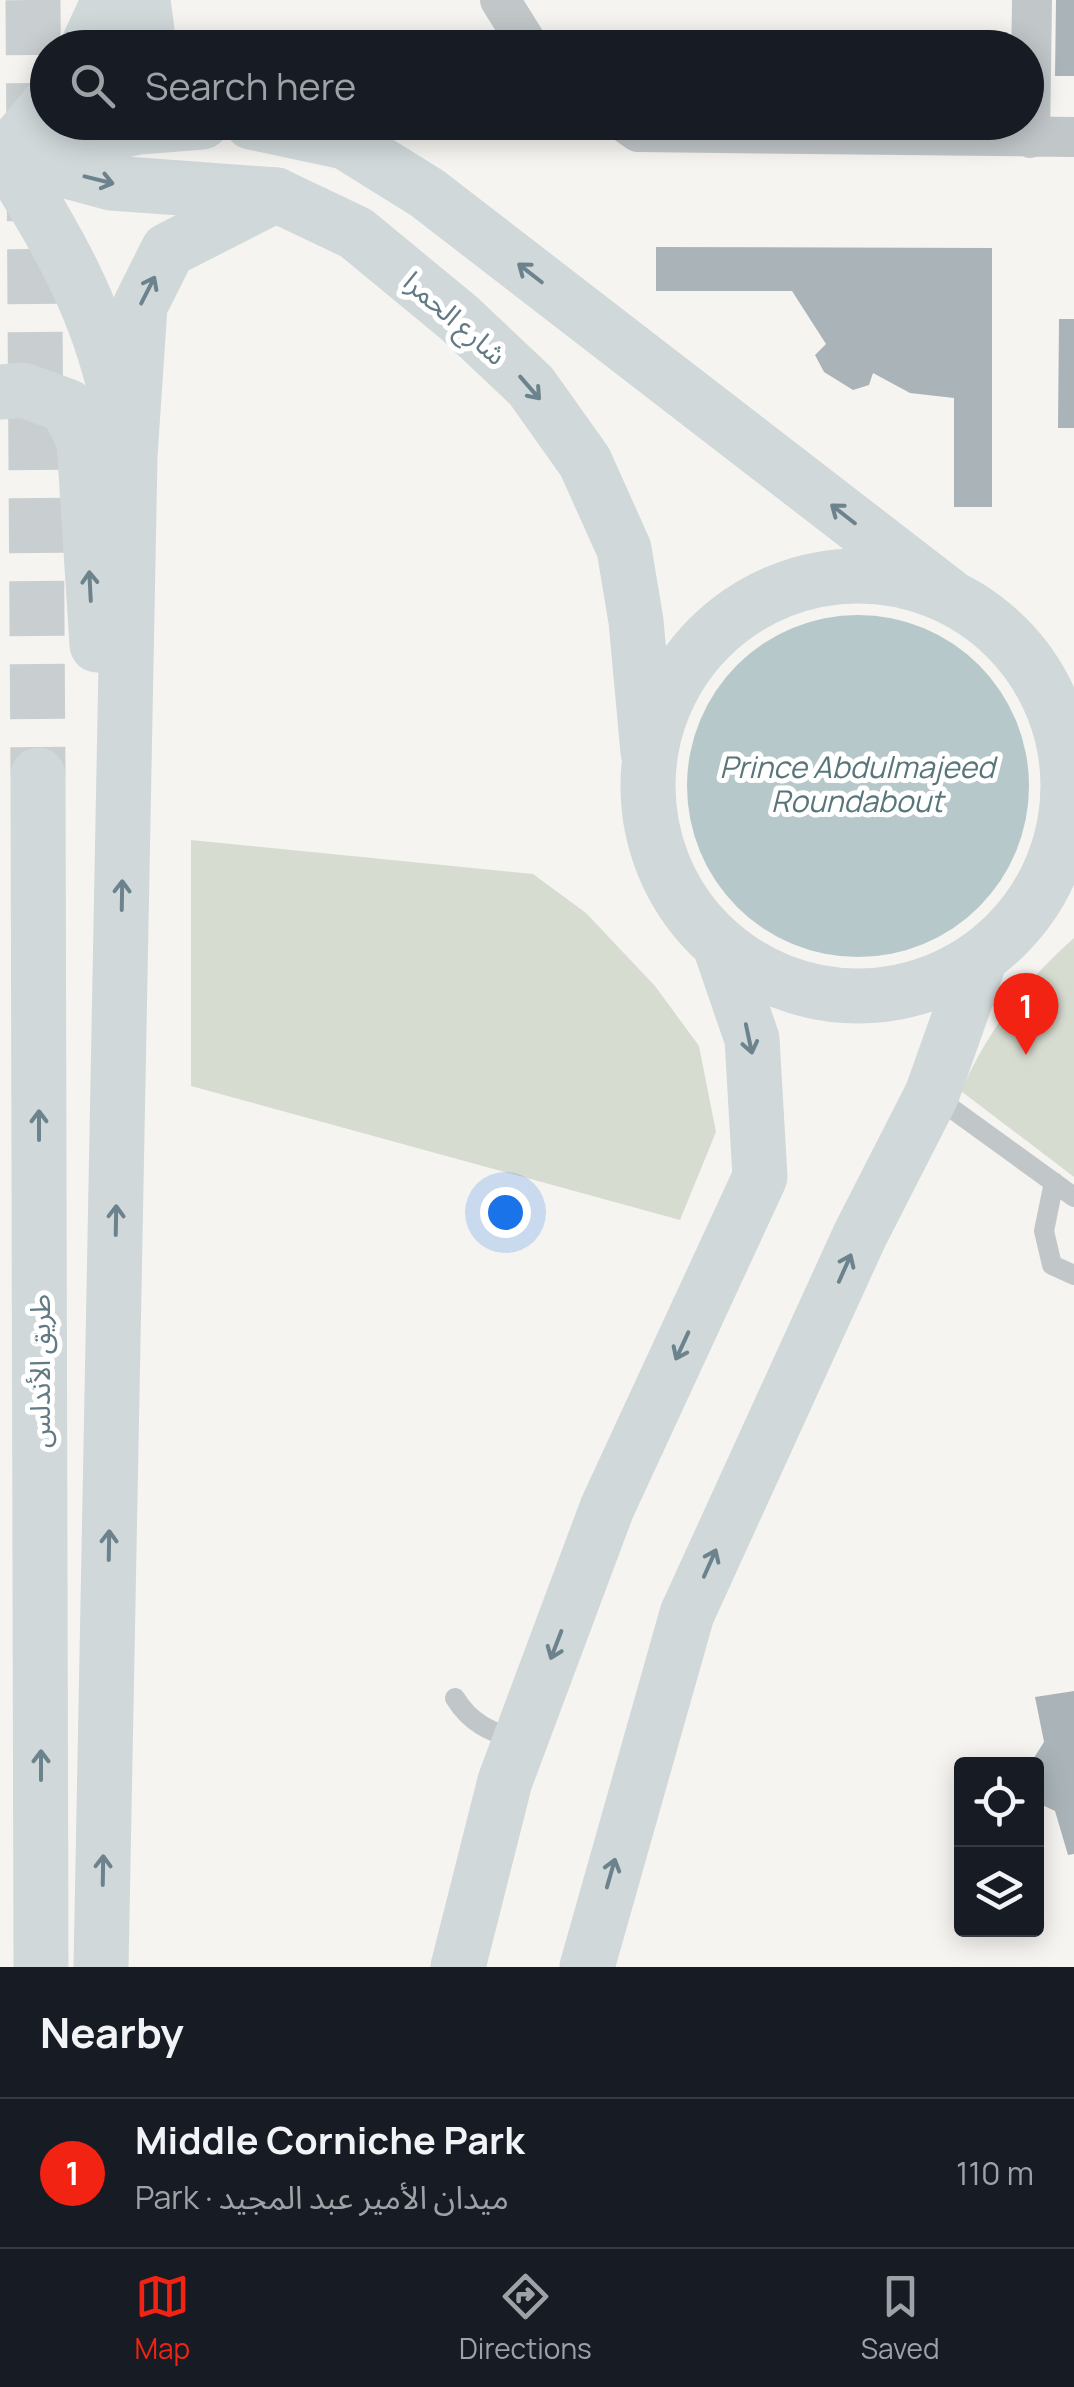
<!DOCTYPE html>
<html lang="en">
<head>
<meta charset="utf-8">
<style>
  body { margin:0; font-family:Manrope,"Noto Sans Arabic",sans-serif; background:#242831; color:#f1f3f6 }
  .controls { position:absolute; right:30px; bottom:30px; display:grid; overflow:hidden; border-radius:10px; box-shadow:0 5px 25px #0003 }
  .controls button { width:90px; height:90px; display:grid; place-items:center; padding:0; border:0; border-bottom:2px solid #363941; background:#171b24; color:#f1f3f6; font:50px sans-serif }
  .you { position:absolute; left:505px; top:1212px; width:35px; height:35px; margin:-25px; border:8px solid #fff; border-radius:50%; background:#1a73e8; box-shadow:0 0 0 15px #1a73e833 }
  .badge { display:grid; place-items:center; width:65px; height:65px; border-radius:50%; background:#f22313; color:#fff; font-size:32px; font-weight:700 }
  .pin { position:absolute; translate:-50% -82px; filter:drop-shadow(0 2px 5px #0008) }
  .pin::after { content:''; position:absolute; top:52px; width:35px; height:30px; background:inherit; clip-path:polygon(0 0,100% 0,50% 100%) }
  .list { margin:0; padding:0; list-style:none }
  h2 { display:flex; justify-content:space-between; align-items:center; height:130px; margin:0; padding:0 40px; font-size:42px }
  h2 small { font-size:32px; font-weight:400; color:#9ea1a6 }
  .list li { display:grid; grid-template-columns:65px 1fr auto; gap:30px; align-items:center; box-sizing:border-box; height:150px; padding:0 40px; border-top:2px solid #363941 }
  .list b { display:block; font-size:38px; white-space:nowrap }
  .list p { margin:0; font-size:32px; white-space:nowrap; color:#9ea1a6 }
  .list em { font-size:32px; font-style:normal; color:#9ea1a6 }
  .icon { flex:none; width:55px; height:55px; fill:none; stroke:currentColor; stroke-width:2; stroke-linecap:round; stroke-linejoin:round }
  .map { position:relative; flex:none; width:1074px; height:1967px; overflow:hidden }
  .search { position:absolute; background:#171b24; box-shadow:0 5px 25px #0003; left:30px; right:30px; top:30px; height:110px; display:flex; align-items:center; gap:25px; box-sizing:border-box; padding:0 35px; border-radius:55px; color:#9ea1a6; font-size:38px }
  .sheet { height:280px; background:#171b24 }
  nav { display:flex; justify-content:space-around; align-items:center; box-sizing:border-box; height:140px; border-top:2px solid #363941; background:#171b24; font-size:28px; color:#9ea1a6 }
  nav a { display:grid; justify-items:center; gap:5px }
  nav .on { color:#f22313 }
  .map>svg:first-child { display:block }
  .green { fill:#d7dcd1 }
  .water { fill:#b7c8ca }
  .building { fill:#aab4b8 }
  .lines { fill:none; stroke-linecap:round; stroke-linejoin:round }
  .primary-tunnel { stroke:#c9cfd0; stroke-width:55; stroke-dasharray:55 28; stroke-linecap:butt }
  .lane { stroke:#c1c6c9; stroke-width:20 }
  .street { stroke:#c1c6c9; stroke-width:40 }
  .secondary { stroke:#d0d8da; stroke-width:55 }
  .primary { stroke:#d0d8da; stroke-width:55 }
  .oneway { stroke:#6c838d }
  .labels { text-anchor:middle; stroke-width:10; stroke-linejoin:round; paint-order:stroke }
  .street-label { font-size:28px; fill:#617a84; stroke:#fff }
  .water-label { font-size:30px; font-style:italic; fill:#58767a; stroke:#fff }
</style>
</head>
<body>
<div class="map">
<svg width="1074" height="1967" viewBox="0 0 1074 1967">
  <rect width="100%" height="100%" fill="#f5f4f0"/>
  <path class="green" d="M191 840 533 874 586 913 655 986 699 1046 716 1132 680 1220 191 1086Z
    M1074 938V1177L961 1091C988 1031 1025 981 1074 938Z"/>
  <path class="water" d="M687 786a171 171 0 1 1 342 0a171 171 0 1 1-342 0Z"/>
  <path class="building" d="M1056 0H1074V76H1055Z
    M656 247 992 248V507H954V398L910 393 873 373 869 385 853 390 824 372 815 355 826 344 792 291H656Z
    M1059 319H1074V428H1058Z
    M1074 1691V1854L1068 1855 1055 1811 1036 1802V1764H1030L1044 1742 1035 1697Z"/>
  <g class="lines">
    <path class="primary-tunnel" d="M33 0 38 775"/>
    <path class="lane" d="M933 1095 1074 1197
      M1054 1182 1044 1231 1052 1265 1074 1275
      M455 1698C471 1724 490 1731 518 1741"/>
    <path class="street" d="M500 0 530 48
      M624 122 638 132 1074 137
      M1030 138 1032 0"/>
    <path class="secondary" d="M251 122 345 142 427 193 948 595
      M0 153 111 183 276 195 356 233 459 318 531 386 585 462 624 549 636 621 648 752
      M13 153 139 127 202 122"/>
    <path class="primary" d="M143 0 148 39 154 48
      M87 48 109 0
      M0 147C53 234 95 298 117 399
      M0 163 48 105
      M0 392 23 390 67 406 84 441 97 645
      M648 786a210 210 0 1 1 420 0a210 210 0 1 1-420 0Z
      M38 775 41 1967
      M101 1967 130 456 140 306 168 250 276 195
      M458 1967 505 1781 607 1508 760 1177 752 1039 720 946
      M587 1967 687 1614 860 1235 932 1094 980 959"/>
  </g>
  <defs><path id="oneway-shaft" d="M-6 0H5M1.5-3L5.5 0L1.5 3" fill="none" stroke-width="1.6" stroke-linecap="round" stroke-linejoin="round" transform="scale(2.5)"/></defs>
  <g class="oneway">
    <use href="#oneway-shaft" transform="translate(99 180) rotate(14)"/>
    <use href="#oneway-shaft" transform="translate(530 273) rotate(-142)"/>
    <use href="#oneway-shaft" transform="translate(148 290) rotate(-63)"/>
    <use href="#oneway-shaft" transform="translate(530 388) rotate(49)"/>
    <use href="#oneway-shaft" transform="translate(843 514) rotate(-142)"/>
    <use href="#oneway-shaft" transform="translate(90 586) rotate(-93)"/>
    <use href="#oneway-shaft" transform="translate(122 895) rotate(-89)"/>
    <use href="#oneway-shaft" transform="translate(749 1039) rotate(78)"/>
    <use href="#oneway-shaft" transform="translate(39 1125) rotate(-90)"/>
    <use href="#oneway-shaft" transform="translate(116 1220) rotate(-89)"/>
    <use href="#oneway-shaft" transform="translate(845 1268) rotate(-66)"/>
    <use href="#oneway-shaft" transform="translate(682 1346) rotate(115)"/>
    <use href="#oneway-shaft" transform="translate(109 1545) rotate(-89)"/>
    <use href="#oneway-shaft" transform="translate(710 1563) rotate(-66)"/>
    <use href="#oneway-shaft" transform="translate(556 1645) rotate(111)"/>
    <use href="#oneway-shaft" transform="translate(41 1765) rotate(-90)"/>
    <use href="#oneway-shaft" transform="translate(103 1870) rotate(-89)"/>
    <use href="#oneway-shaft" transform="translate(611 1873) rotate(-74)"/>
  </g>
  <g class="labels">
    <g class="street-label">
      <text transform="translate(455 318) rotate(41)" y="10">شارع الحمرا</text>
      <text transform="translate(40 1371) rotate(-90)" y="10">طريق الأندلس</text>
    </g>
    <g class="water-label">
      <text x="857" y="778">Prince Abdulmajeed<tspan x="857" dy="34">Roundabout</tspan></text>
    </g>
  </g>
</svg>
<div class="controls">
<button><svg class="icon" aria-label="locate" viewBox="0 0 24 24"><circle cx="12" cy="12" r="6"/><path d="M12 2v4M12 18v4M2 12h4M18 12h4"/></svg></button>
<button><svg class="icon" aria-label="layers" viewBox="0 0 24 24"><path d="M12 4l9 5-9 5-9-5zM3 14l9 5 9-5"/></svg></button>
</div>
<div class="you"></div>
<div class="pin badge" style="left:1026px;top:1055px">1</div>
<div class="search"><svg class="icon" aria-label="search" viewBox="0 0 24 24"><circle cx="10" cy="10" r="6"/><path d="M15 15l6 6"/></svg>Search here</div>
</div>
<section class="sheet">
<h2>Nearby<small></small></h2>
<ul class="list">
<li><span class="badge">1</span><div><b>Middle Corniche Park</b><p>Park · ميدان الأمير عبد المجيد</p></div><em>110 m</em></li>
</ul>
</section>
<nav>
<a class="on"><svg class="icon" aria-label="map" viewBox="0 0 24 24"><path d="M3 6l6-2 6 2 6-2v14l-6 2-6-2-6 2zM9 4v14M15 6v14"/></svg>Map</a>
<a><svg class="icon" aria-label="directions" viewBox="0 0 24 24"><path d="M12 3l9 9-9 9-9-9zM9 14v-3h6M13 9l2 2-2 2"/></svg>Directions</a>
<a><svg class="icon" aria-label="saved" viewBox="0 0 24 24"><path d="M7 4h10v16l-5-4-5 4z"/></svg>Saved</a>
</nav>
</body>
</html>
